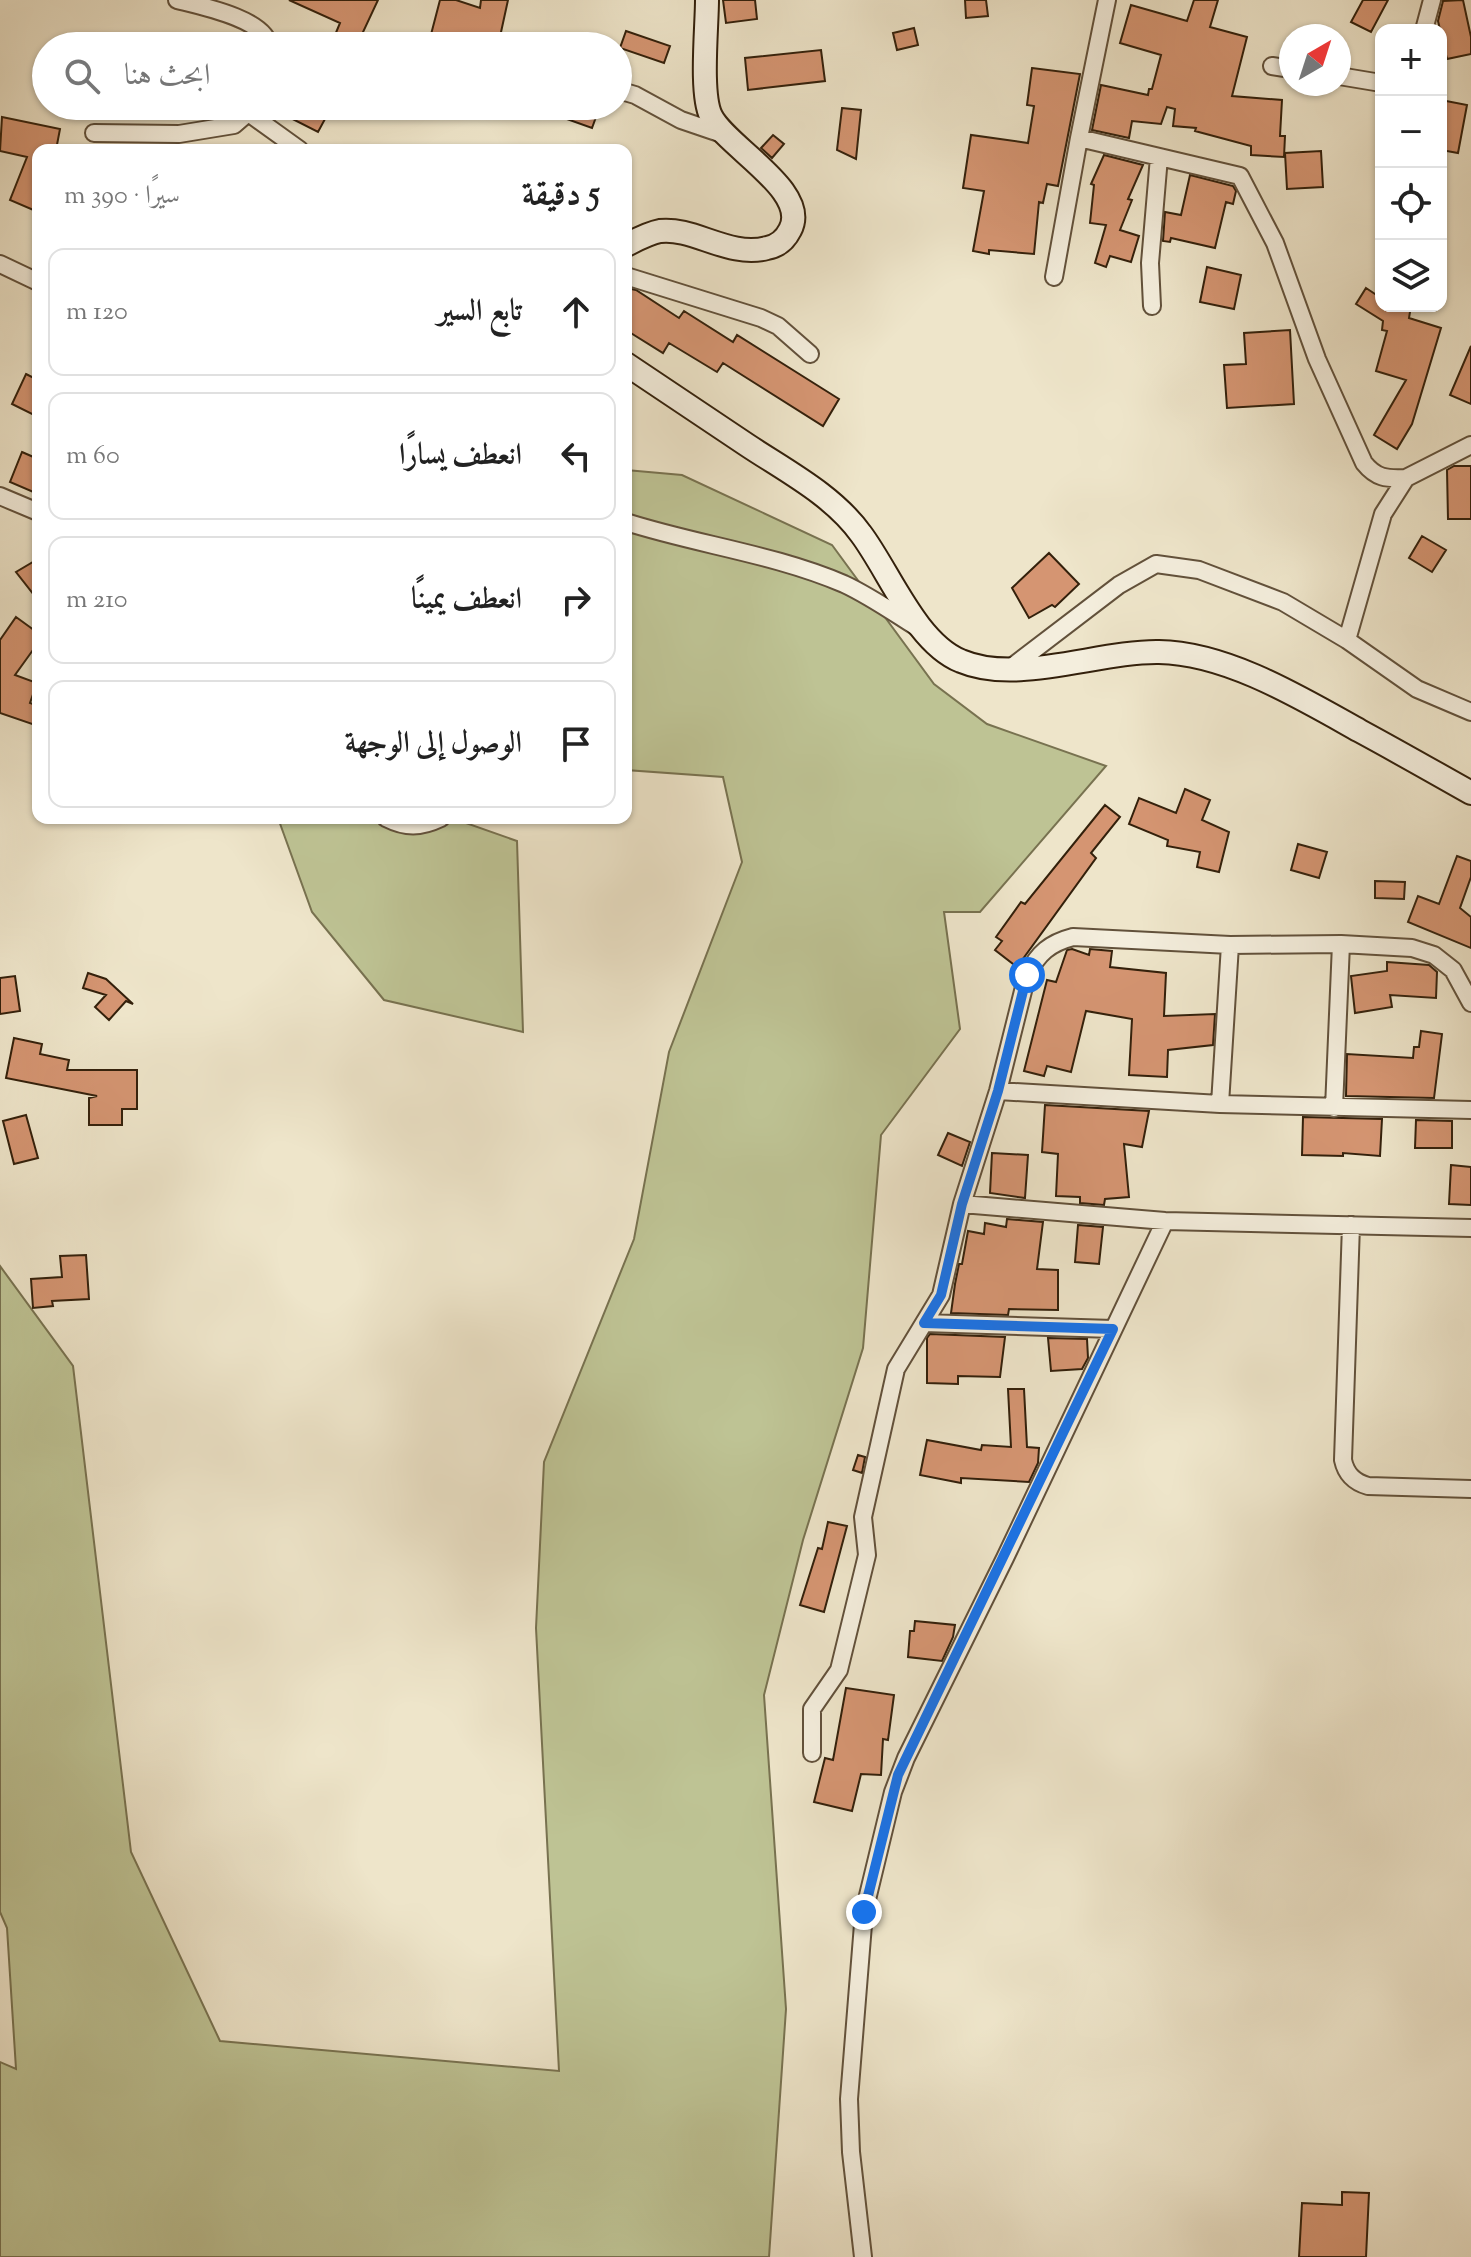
<!DOCTYPE html>
<html lang="ar">
<head>
<meta charset="utf-8">
<style>
  body { margin:0; font-family:"Sorts Mill Goudy",Amiri,serif; background:#f6f6f6; color:#222; direction:rtl }
  .controls { position:absolute; right:24px; top:24px; display:grid; overflow:hidden; border-radius:16px; box-shadow:0 2px 6px #0004 }
  .controls button { width:72px; height:72px; display:grid; place-items:center; padding:0; border:0; border-bottom:2px solid #e0e0e0; background:#fff; color:#222; font:40px sans-serif }
  .compass { position:absolute; left:1279px; top:24px; width:72px; height:72px; border-radius:50%; background:#fff; box-shadow:0 2px 6px #0004; rotate:39deg }
  .stop { position:absolute; width:24px; height:24px; margin:-18px; border:6px solid #1a73e8; border-radius:50%; background:#fff }
  .stop.end { background:#1a73e8; border-color:#fff; box-shadow:0 2px 8px #0008 }
  .list { margin:0; padding:0; list-style:none }
  h2 { display:flex; justify-content:space-between; align-items:center; height:104px; margin:0; padding:0 32px; font-size:34px }
  h2 small { font-size:26px; font-weight:400; color:#767676 }
  .list li { display:grid; grid-template-columns:52px 1fr auto; gap:24px; align-items:center; box-sizing:border-box; height:128px; margin:0 16px 16px; padding:0 16px; border:2px solid #e0e0e0; border-radius:16px }
  .list b { display:block; font-size:30px; white-space:nowrap }
  .list em { font-size:26px; font-style:normal; color:#767676 }
  .icon { flex:none; width:44px; height:44px; fill:none; stroke:currentColor; stroke-width:2; stroke-linecap:round; stroke-linejoin:round }
  .map { position:relative; flex:none; width:1471px; height:2257px; overflow:hidden; direction:ltr }
  .search { position:absolute; background:#fff; box-shadow:0 2px 6px #0004; left:32px; top:32px; width:600px; height:88px; display:flex; align-items:center; gap:20px; box-sizing:border-box; padding:0 28px; border-radius:44px; color:#767676; font-size:30px }
  .panel { position:absolute; background:#fff; box-shadow:0 2px 6px #0004; left:32px; top:144px; width:600px; height:680px; border-radius:16px; direction:rtl }
  .map>svg:first-child { display:block }
  .green { fill:#bec394; stroke:#787250; stroke-width:2 }
  .building { fill:#d59572; stroke:#33200b; stroke-width:2 }
  .lines { fill:none; stroke-linecap:round; stroke-linejoin:round }
  .street-casing { stroke:#62513b; stroke-width:20 }
  .secondary-casing { stroke:#33200b; stroke-width:26 }
  .street { stroke:#f4eedd; stroke-width:16 }
  .secondary { stroke:#f4eedd; stroke-width:22 }
  .route { stroke:#1a73e8; stroke-width:10 }
</style>
</head>
<body>
<div class="map">
<svg width="1471" height="2257" viewBox="0 0 1471 2257">
  <rect width="100%" height="100%" fill="#eee5ca"/>
  <filter id="stains"><feTurbulence type="fractalNoise" baseFrequency=".0025" numOctaves="4"/><feColorMatrix values="0 0 0 0 .2 0 0 0 0 .09 0 0 0 0 .02 0 0 0 .5 -.17"/></filter>
  <radialGradient id="worn" r=".72"><stop offset=".6" stop-color="#630" stop-opacity="0"/><stop offset="1" stop-color="#630" stop-opacity=".3"/></radialGradient>
  <path class="green" d="M626 470 682 475 832 545 934 684 987 724 1106 766 980 912H944L960 1029 881 1135 863 1348 803 1540 764 1695 786 2009 769 2257H0V2062L16 2069 7 1928 0 1912V1266L73 1366 131 1852 220 2041 559 2071 536 1628 544 1462 634 1239 669 1052 742 862 723 777 626 770Z
    M278 818H462L463 822 517 841 523 1032 384 1000 312 912Z"/>
  <path class="building" d="M289 0H378L357 45 335 35 340 23Z
    M440 0H456L480 8 481 0H508L498 46H428Z
    M723 0H755L757 19 726 23Z
    M965 0H986L988 16 966 18Z
    M1194 0H1218L1210 27 1247 37 1232 96 1282 100 1280 136H1285L1284 157 1251 155V146L1195 131 1196 128 1173 126 1175 109 1167 107 1161 124 1132 121 1129 138 1092 130 1101 85 1148 95 1149 89H1152L1161 55 1120 43 1131 5 1187 21Z
    M1363 0H1388L1371 32 1351 22Z
    M1463 0 1471 37V54L1447 59 1438 21 1443 1Z
    M914 28 918 45 897 50 893 33Z
    M626 31 670 46 664 63 620 48Z
    M821 50 825 81 748 90 745 58Z
    M1032 68 1080 74 1058 186 1047 184 1043 203 1039 202 1034 254 989 250V254L973 251 984 191 963 188 971 135 1028 143 1034 106 1027 105Z
    M1441 100 1467 105 1458 153 1441 150Z
    M267 106H332L318 132Z
    M536 106H600L592 128 536 108Z
    M842 108 861 110 856 159 837 150Z
    M2 117 60 129 56 150H38V212L10 200 27 157 0 151Z
    M773 135 784 144 772 158 761 148Z
    M1321 151 1323 187 1287 189 1285 153Z
    M1104 155 1143 165 1128 199 1132 200 1120 230 1139 236 1131 262 1110 256 1106 267 1095 263 1106 225 1090 223 1094 185 1091 184Z
    M1190 175 1233 186 1236 191 1233 204 1226 202 1215 248 1171 238 1170 242 1163 241 1165 212 1181 215Z
    M1207 267 1241 275 1234 309 1200 302Z
    M626 288 636 290 679 318 684 311 733 342 737 335 839 399 823 426 723 363 717 372 669 343 663 353 626 330Z
    M1366 288 1381 298V306H1411L1409 318 1441 328 1412 424 1397 449 1374 435 1406 380 1376 371 1387 331 1382 330 1383 321 1356 304Z
    M1290 330 1294 404 1227 408 1224 365 1246 364 1244 333Z
    M1471 346V404L1450 395Z
    M26 374 38 380V417L12 404Z
    M22 452 38 459V494L10 482Z
    M1454 466H1471V519H1448L1447 470Z
    M1422 536 1446 550 1432 572 1409 558Z
    M1049 553 1079 584 1055 607 1052 605 1029 618 1012 588Z
    M38 559V600L16 572Z
    M16 617 38 633V643L15 675 37 683 30 703 38 706 35 725 0 713V640Z
    M1185 789 1210 800 1202 820 1229 832 1219 872 1197 867 1200 852 1167 846 1168 840 1129 824 1139 798 1176 813Z
    M1105 805 1120 817 1091 853 1096 858 1017 967 995 950 1002 941 996 937 1021 902 1025 904Z
    M1298 844 1327 852 1319 878 1291 870Z
    M1457 856 1471 861V877L1460 908 1471 917V948L1408 922 1418 896 1439 904Z
    M1375 881 1405 882 1404 899 1375 898Z
    M1072 949 1089 955 1090 949 1112 951 1110 967 1166 973 1164 1016 1215 1014 1213 1045 1168 1050 1167 1077 1129 1075 1132 1019 1086 1011 1071 1072 1047 1066 1044 1076 1024 1071 1047 980 1056 982 1067 950Z
    M1387 962 1429 965 1437 972 1436 998 1390 995 1392 1007 1355 1013 1351 976 1387 971Z
    M88 973 106 979 133 1004 126 1001 109 1020 95 1007 106 995 83 988Z
    M15 976 20 1011 0 1014V978Z
    M1421 1031 1442 1034 1434 1098 1346 1096 1347 1054 1413 1058 1414 1047H1419Z
    M14 1038 42 1044 40 1054 69 1060 67 1070H137V1109H122V1125H89V1098L97 1096 6 1078Z
    M1045 1105 1149 1111 1142 1147 1124 1144 1129 1197 1105 1199 1104 1205 1080 1203V1197L1056 1196 1058 1154 1042 1152Z
    M26 1115 38 1158 14 1164 3 1121Z
    M1303 1117 1382 1119 1380 1156 1343 1153V1156L1302 1155Z
    M1416 1120 1452 1121V1148H1415Z
    M948 1133 970 1142 962 1166 938 1155Z
    M992 1153 1028 1155 1025 1198 990 1193Z
    M1451 1165 1471 1167V1205L1449 1204Z
    M1007 1219 1043 1222 1037 1269 1058 1270V1310L1009 1309 1008 1315 951 1313 955 1284 959 1264H962L968 1231 984 1234 985 1223 1006 1227Z
    M1078 1225 1103 1227 1099 1264 1075 1262Z
    M86 1255 89 1299 52 1301 53 1306 33 1308 31 1279 62 1277 60 1256Z
    M930 1334 1005 1337 1000 1377 958 1376V1384L927 1383V1338Z
    M1048 1338 1087 1339 1088 1358 1082 1369 1051 1371Z
    M1008 1389H1024L1027 1447 1039 1448 1038 1463 1029 1482 961 1478V1483L920 1475 927 1440 981 1450 982 1445 1011 1447Z
    M858 1455 865 1457 862 1473 853 1470Z
    M828 1522 847 1526 824 1612 800 1605 818 1548 822 1549Z
    M915 1621 955 1625 953 1637 942 1661 908 1657 910 1631H914Z
    M846 1688 894 1695 888 1740 883 1739 881 1775 861 1774 852 1811 814 1802 825 1758 833 1760Z
    M1342 2192 1369 2193 1366 2257H1299L1302 2203 1342 2205Z"/>
  <g class="lines">
    <defs>
      <path id="street" d="M177 0C201 6 266 19 269 46
        M1107 0 1079 138 1240 176 1275 243 1317 359 1364 463C1376 478 1386 479 1406 478
        M1424 30 1432 0
        M1272 66 1291 69
        M1339 76 1381 83
        M618 90 635 95 681 120 725 135
        M250 114 300 150
        M94 133 179 134 234 125 256 106
        M0 264 38 282
        M626 276 761 318 778 326 810 354
        M1054 277 1079 138
        M1152 306 1150 263 1159 157
        M0 496 38 512
        M626 522C698 545 774 554 844 584 870 596 894 613 918 628
        M1347 640 1383 514 1406 478 1471 445
        M1009 669 1119 585 1156 564 1199 570 1283 602 1347 640 1417 689 1471 712
        M386 818C406 828 420 828 441 818
        M998 1091 1220 1104 1471 1110
        M1220 1104 1230 945
        M1334 1108 1341 944
        M962 1204 1165 1221 1471 1228
        M1351 1225 1343 1460C1346 1474 1354 1482 1368 1486L1471 1489
        M924 1323 1113 1329
        M812 1753V1709L839 1670 867 1555 863 1517 896 1369 941 1295 962 1204 998 1091 1027 975C1038 953 1050 943 1073 937L1230 945 1341 944 1412 948 1434 955 1453 970 1471 1003
        M863 2257 851 2152 849 2099 864 1912 893 1792 906 1758 1005 1558 1165 1221"/>
      <path id="secondary" d="M626 245C636 240 649 233 660 231 694 227 729 258 767 248 778 246 785 240 790 230 811 191 726 147 711 116 700 94 707 27 707 0
        M626 364C666 391 706 418 747 445 786 471 833 495 861 534 889 571 916 643 961 661 1017 685 1099 651 1159 652 1227 653 1301 698 1360 731 1397 751 1434 772 1471 793"/>
    </defs>
    <use href="#street" class="street-casing"/>
    <use href="#secondary" class="secondary-casing"/>
    <use href="#street" class="street"/>
    <use href="#secondary" class="secondary"/>
  </g>
  <g class="lines">
    <path class="route" d="M864 1912 898 1775 1113 1329 924 1323 941 1295 962 1204 998 1091 1027 975"/>
  </g>
  <rect width="100%" height="100%" filter="url(#stains)"/>
  <rect width="100%" height="100%" fill="url(#worn)"/>
</svg>
<div class="controls">
<button>+</button>
<button>−</button>
<button><svg class="icon" aria-label="locate" viewBox="0 0 24 24"><circle cx="12" cy="12" r="6"/><path d="M12 2v4M12 18v4M2 12h4M18 12h4"/></svg></button>
<button><svg class="icon" aria-label="layers" viewBox="0 0 24 24"><path d="M12 4l9 5-9 5-9-5zM3 14l9 5 9-5"/></svg></button>
</div>
<svg class="compass" viewBox="-18 -18 36 36"><path d="M0-13l5 13h-10z" fill="#e53935"/><path d="M0 13l5-13h-10z" fill="#767676"/></svg>
<div class="stop" style="left:1027px;top:975px"></div>
<div class="stop end" style="left:864px;top:1912px"></div>
<div class="search"><svg class="icon" aria-label="search" viewBox="0 0 24 24"><circle cx="10" cy="10" r="6"/><path d="M15 15l6 6"/></svg>ابحث هنا</div>
<section class="panel">
<h2>5 دقيقة<small>سيرًا · 390 m</small></h2>
<ul class="list">
<li><svg class="icon" aria-label="ahead" viewBox="0 0 24 24"><path d="M12 20V5M6 11l6-6 6 6"/></svg><div><b>تابع السير</b></div><em>120 m</em></li>
<li><svg class="icon" aria-label="left" viewBox="0 0 24 24"><path d="M17 20v-9H6M10 6l-5 5 5 5"/></svg><div><b>انعطف يسارًا</b></div><em>60 m</em></li>
<li><svg class="icon" aria-label="right" viewBox="0 0 24 24"><path d="M7 20v-9h11M14 6l5 5-5 5"/></svg><div><b>انعطف يمينًا</b></div><em>210 m</em></li>
<li><svg class="icon" aria-label="arrive" viewBox="0 0 24 24"><path d="M6 21V4h12l-3 4 3 4H6"/></svg><div><b>الوصول إلى الوجهة</b></div></li>
</ul>
</section>
</div>
</body>
</html>
